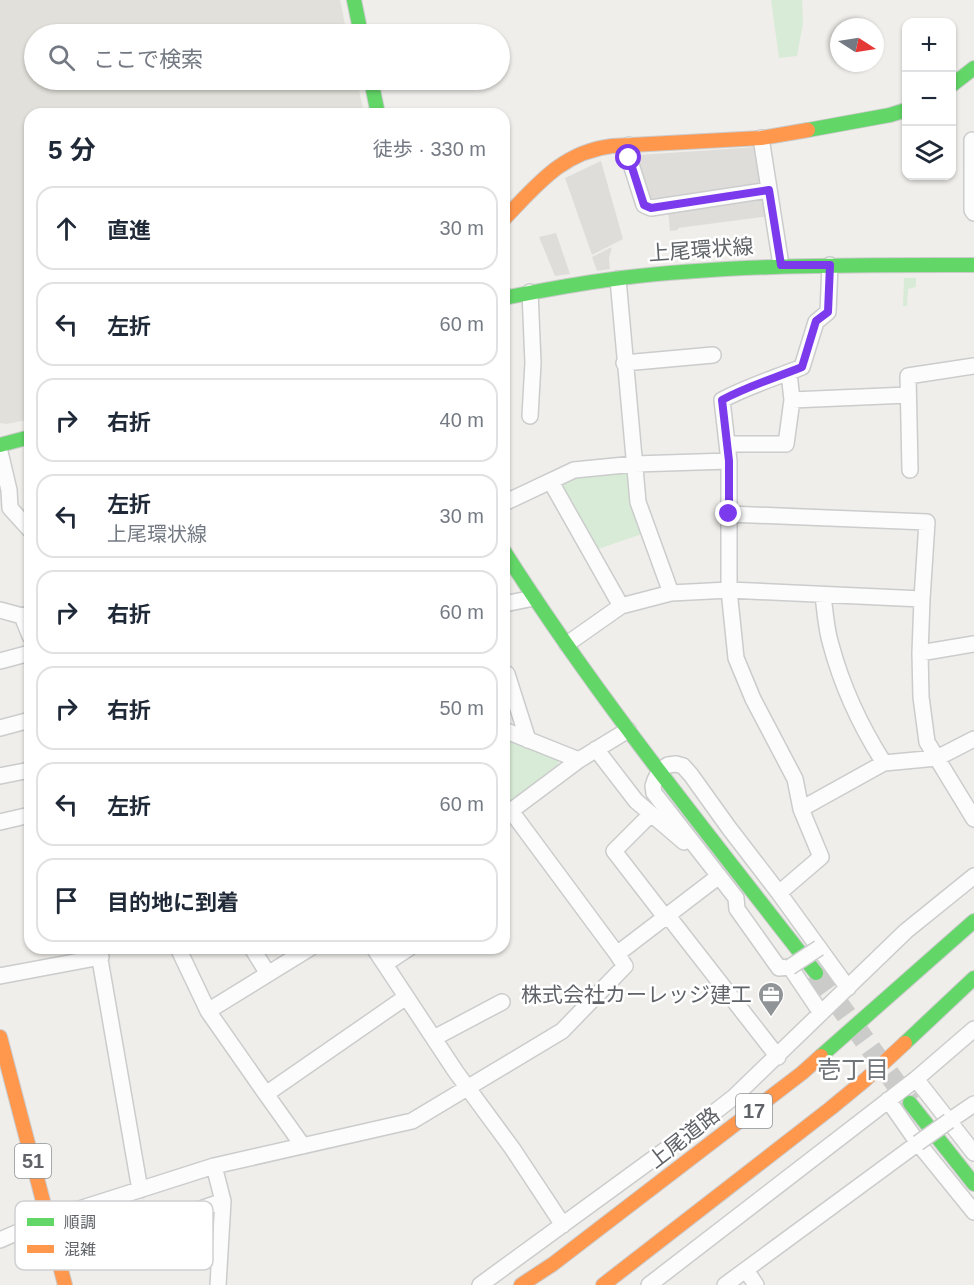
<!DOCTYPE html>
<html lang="ja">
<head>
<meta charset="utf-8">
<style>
  body { margin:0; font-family:Helvetica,"Noto Sans JP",sans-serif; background:#f2f2f3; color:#1f2937 }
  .controls { position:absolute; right:18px; top:18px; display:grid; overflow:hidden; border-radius:12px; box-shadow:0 2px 4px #0004 }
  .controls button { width:54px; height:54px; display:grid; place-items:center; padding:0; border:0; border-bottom:2px solid #e0e1e3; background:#fff; color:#1f2937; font:30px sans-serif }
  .compass { position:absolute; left:830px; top:18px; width:54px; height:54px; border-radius:50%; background:#fff; box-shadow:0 2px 4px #0004; rotate:102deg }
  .stop { position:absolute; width:18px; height:18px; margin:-14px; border:4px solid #7c3aed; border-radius:50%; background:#fff }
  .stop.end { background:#7c3aed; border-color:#fff; box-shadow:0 2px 6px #0008 }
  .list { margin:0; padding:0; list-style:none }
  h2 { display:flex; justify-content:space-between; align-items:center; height:78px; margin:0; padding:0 24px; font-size:26px }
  h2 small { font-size:20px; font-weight:400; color:#747a83 }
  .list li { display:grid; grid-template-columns:39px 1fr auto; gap:18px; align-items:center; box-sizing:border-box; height:84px; margin:0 12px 12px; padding:0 12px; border:2px solid #e0e1e3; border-radius:18px }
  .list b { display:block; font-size:22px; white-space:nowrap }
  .list p { margin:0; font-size:20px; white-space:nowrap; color:#747a83 }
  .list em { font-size:20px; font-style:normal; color:#747a83 }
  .icon { flex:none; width:33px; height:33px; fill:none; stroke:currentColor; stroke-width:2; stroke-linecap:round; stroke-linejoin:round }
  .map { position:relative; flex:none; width:974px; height:1285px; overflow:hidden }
  .search { position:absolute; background:#fff; box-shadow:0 2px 4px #0004; left:24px; top:24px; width:486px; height:66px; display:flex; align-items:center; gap:15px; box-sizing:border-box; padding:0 21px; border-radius:33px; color:#747a83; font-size:22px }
  .panel { position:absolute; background:#fff; box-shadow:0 2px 4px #0004; left:24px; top:108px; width:486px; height:846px; border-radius:18px }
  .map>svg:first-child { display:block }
  .industrial { fill:#dfddda }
  .education { fill:#e2e0da }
  .green { fill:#d8ebd6 }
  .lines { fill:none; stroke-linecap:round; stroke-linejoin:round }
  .secondary-tunnel { stroke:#cbcbca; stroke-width:21; stroke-dasharray:21 10; stroke-linecap:butt }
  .street-casing { stroke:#cbcccc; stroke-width:18 }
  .fast-casing { stroke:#cacacb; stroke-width:16 }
  .slow-casing { stroke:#cacacb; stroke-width:16 }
  .street { stroke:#fdfcfc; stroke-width:15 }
  .fast { stroke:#63d668; stroke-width:14 }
  .slow { stroke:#ff974d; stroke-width:14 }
  .street-bridge-casing { stroke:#cbcccc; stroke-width:18; stroke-linecap:butt }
  .street-bridge { stroke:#fdfcfc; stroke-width:15 }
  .route { stroke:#7c3aed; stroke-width:8 }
  .labels { text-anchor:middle; stroke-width:5; stroke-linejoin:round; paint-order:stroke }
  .shield { fill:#fff; stroke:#8f9295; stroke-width:1.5 }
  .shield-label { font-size:20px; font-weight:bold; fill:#5f6368 }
  .street-label { font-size:21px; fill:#5f6368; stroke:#fff }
  .poi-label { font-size:21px; fill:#5f6368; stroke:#fff; text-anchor:end }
  .quarter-label { font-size:24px; fill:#70757a; stroke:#fff }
  .key { fill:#fff; stroke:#cfd0d2; stroke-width:1.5 }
  .key-label { font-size:16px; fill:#5f6368 }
</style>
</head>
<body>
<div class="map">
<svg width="974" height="1285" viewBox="0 0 974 1285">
  <rect width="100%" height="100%" fill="#efeeea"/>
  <path class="industrial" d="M757 147 765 181 760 187 651 203 633 157 638 155Z
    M601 161 623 239 592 255 565 178Z
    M761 195 767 198 769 216 678 228V230L670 231 668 210Z
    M556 233 570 274 555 276 539 237Z
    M612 247 609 258 610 269 597 271 592 257Z"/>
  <path class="education" d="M0 0H340L347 34H34V80H357L364 114H30V419L7 424 0 423Z"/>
  <path class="green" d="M771 0H802L803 23 797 56 779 58Z
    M904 278H916V287L908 289 907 306H903Z
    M626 470 631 473V504L642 534 598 549 562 486C573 467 607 471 626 470Z
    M504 738 559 760 558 767 504 808Z"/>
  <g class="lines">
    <path class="secondary-tunnel" d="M816 973 910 1103"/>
    <defs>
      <path id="street" d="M761 138 781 265
        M972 140V210L974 213
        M629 145V158L644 205 651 208 769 190
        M618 279 638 502 671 593
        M624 363 713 355
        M792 400 908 395
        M530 416 533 363 530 292
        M727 444H786L792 400 789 373
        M0 452 9 490 10 508 30 530
        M910 470 908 376 974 366
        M551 482 621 606
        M504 503 574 470 635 464 729 461
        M729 514 927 522 922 599
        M823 595C825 611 826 629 831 645 842 686 861 727 884 763L937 758 974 739
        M504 604 534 598
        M0 610 22 616
        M30 614 22 616 30 636
        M567 644 621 606 671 593 729 590 922 599 920 653 921 697 927 742 974 819
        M920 653 974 644
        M0 661 30 653
        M507 674 528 740
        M0 728 30 720
        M504 730 579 760
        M596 749 636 801 684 842
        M0 776 30 770
        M801 809 884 763
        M511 811 617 954 719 876
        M651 814 614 851 665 917 672 921 778 1057
        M504 816 579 760 628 730
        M0 822 30 815
        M779 893 821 857 801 809 795 779 753 699 736 658 729 590V461L722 400C748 386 775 378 802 367L816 322 828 312 830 265
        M98 948 140 1190
        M178 948 208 1011
        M252 948 268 974
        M374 948 456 1072 512 1148 563 1225
        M385 964 409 948
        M0 976 101 957
        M821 1013 790 967 779 968 737 909 736 898 654 793 653 786 655 780 660 770 668 765 676 764 683 766 691 775 729 828 779 893 848 988
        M434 1038 502 1002
        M916 1079 974 1153
        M266 1094 208 1011 310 948
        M888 1100 918 1143 974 1212
        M949 1121 974 1104
        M303 1146 266 1094 406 997
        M214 1166 223 1201 218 1285
        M161 1223 223 1201
        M0 1240 48 1219 214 1166 412 1121 562 1031 625 966 617 954
        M746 1270 756 1285
        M480 1285 672 1145 734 1097 906 931 974 876
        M649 1285 916 1079 974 1029
        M725 1285 918 1143"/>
      <path id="fast" d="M354 0 361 34
        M371 80 378 114
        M952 85 974 68
        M808 130 890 115 906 110
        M504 298C543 290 582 283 621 278 738 264 856 265 974 265
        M0 445 30 437
        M504 551C598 699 709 835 816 973
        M905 1043 974 978
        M821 1056 974 921
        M910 1103 974 1184"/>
      <path id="slow" d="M504 219C537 185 562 152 612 146L761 138 808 130
        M0 1037 65 1285
        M521 1285 553 1264 802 1073 821 1056
        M603 1285 831 1108 865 1080 905 1043"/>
    </defs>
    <use href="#street" class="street-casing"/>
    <use href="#fast" class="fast-casing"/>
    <use href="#slow" class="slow-casing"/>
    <use href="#street" class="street"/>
    <use href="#fast" class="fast"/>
    <use href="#slow" class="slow"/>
    <defs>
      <path id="street-bridge" d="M790 967 819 948
        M918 1143 949 1121"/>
    </defs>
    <use href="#street-bridge" class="street-bridge-casing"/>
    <use href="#street-bridge" class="street-bridge"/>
  </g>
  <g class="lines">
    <path class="route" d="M629 158 644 205 651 208 769 190 781 265H830L828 312 816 321 802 367C775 378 748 386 722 400L729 461V514"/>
  </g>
  <defs>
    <symbol id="office-pin" viewBox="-11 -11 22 30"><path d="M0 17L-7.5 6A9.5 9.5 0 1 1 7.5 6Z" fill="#919496" stroke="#fff"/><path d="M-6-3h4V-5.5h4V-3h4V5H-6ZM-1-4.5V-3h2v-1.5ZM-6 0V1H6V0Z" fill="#fff"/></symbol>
  </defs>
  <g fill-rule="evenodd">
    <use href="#office-pin" x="756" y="980" width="30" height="40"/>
  </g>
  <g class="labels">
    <g class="shield">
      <rect x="736" y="1094" width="36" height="34" rx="4.5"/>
      <rect x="15" y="1144" width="36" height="34" rx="4.5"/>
    </g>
    <g class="shield-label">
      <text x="754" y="1118">17</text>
      <text x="33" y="1168">51</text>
    </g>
    <g class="street-label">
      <text transform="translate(701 250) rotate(-4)" y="7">上尾環状線</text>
      <text transform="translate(684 1138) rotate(-38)" y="7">上尾道路</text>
    </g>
    <g class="poi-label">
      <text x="752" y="1002">株式会社カーレッジ建工</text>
    </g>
    <g class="quarter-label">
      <text x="853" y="1078">壱丁目</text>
    </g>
  </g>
  <rect x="15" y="1201" width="198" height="69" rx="9" class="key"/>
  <rect x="27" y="1218" width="27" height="8" fill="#63d668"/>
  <rect x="27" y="1245" width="27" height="8" fill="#ff974d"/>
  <g class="key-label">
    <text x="64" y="1228">順調</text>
    <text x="64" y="1255">混雑</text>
  </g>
</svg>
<div class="controls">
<button>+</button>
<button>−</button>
<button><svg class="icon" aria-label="layers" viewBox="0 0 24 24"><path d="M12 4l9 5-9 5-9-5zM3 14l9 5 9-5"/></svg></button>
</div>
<svg class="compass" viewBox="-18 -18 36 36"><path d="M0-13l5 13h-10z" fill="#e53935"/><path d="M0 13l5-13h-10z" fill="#747a83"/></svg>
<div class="stop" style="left:629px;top:158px"></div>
<div class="stop end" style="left:729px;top:514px"></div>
<div class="search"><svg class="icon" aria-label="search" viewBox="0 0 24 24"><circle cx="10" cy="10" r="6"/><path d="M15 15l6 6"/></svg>ここで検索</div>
<section class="panel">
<h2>5 分<small>徒歩 · 330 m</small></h2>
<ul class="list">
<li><svg class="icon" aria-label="ahead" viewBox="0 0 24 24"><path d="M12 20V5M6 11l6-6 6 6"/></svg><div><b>直進</b></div><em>30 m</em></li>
<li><svg class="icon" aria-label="left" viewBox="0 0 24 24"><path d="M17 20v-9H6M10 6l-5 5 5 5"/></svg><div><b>左折</b></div><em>60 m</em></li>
<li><svg class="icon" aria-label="right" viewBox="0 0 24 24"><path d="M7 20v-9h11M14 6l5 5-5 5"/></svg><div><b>右折</b></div><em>40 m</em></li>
<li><svg class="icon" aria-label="left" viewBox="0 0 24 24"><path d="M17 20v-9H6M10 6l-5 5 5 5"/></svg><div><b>左折</b><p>上尾環状線</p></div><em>30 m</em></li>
<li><svg class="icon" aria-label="right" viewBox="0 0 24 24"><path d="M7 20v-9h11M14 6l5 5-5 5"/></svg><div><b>右折</b></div><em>60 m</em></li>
<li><svg class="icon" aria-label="right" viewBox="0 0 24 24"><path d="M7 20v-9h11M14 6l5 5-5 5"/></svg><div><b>右折</b></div><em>50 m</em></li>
<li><svg class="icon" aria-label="left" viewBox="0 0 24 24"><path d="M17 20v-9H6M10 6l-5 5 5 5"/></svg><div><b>左折</b></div><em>60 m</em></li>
<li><svg class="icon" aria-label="arrive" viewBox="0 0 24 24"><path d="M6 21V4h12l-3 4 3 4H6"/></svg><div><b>目的地に到着</b></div></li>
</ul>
</section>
</div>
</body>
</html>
